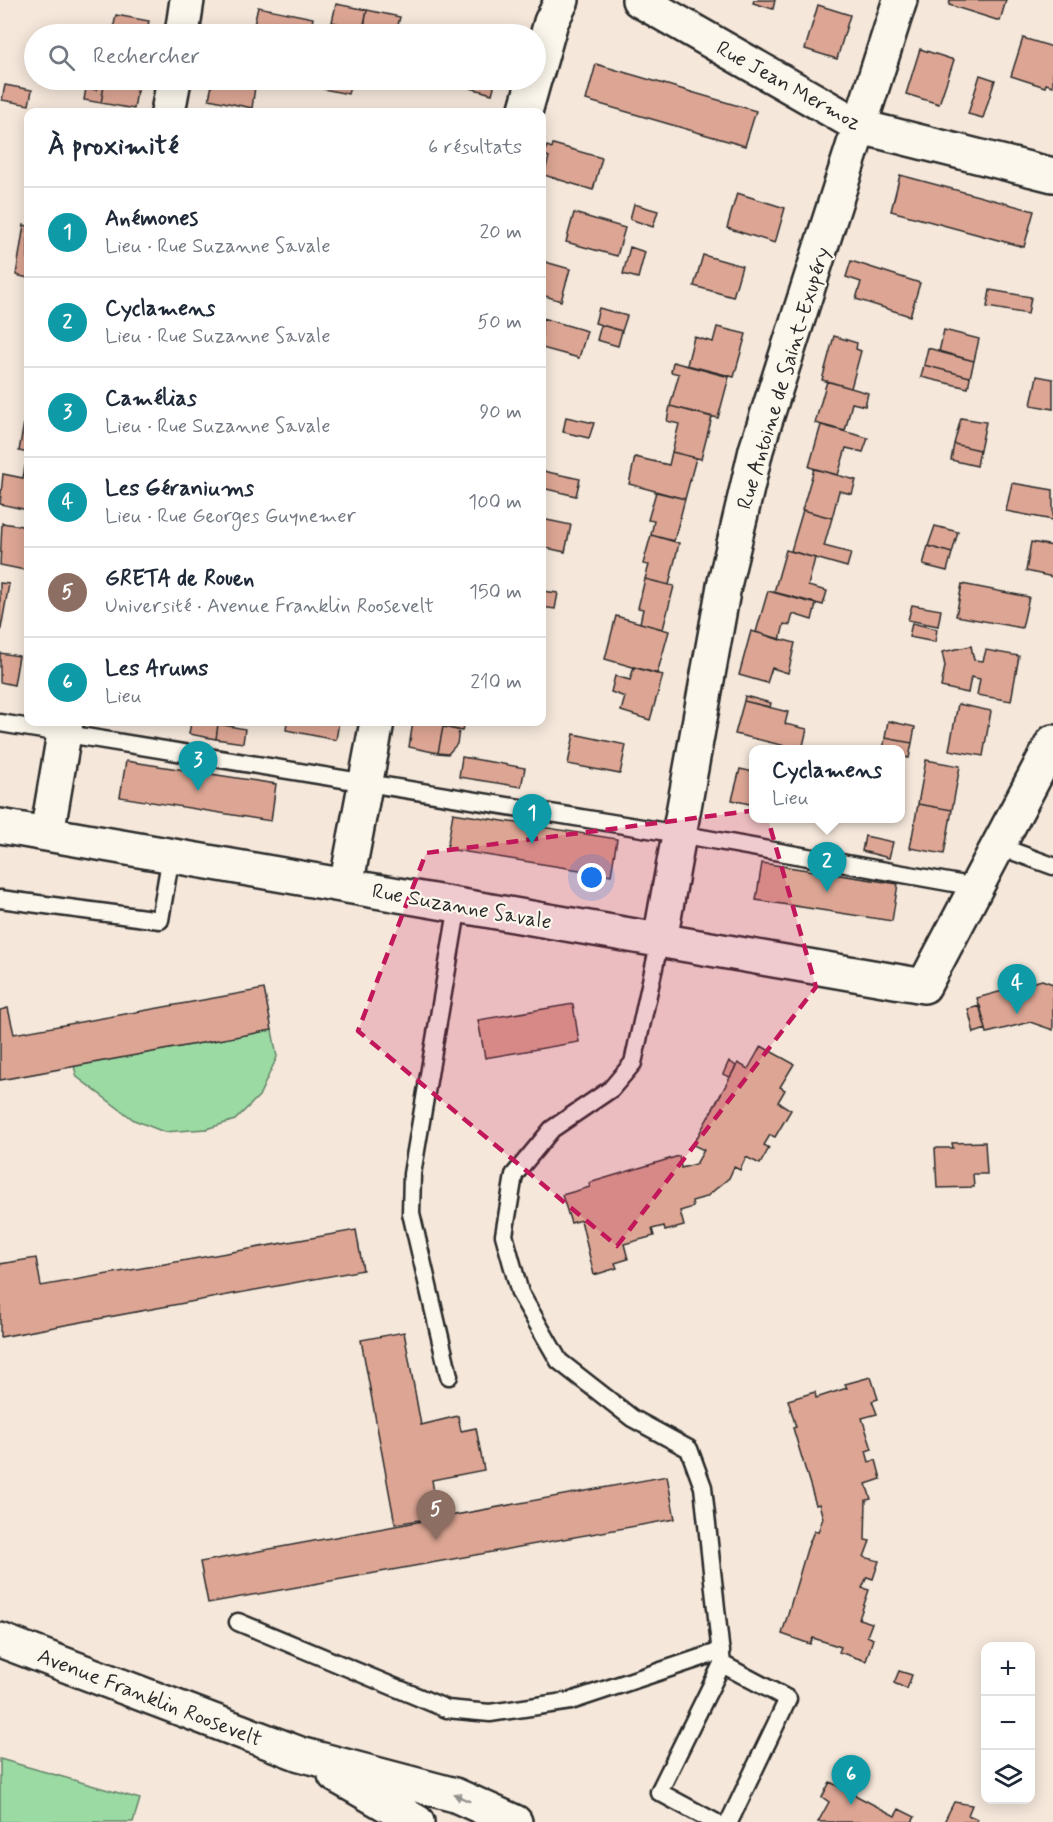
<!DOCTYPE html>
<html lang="fr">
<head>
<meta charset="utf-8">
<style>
  body { margin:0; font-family:Mynerve,sans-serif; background:#f6f6f7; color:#1f2937 }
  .controls { position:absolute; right:18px; bottom:18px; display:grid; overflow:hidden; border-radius:12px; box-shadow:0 3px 15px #0003 }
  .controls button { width:54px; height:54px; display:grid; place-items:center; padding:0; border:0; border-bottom:2px solid #e0e1e3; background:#fff; color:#1f2937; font:30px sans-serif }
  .you { position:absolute; left:592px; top:878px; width:21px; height:21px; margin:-15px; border:4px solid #fff; border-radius:50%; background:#1a73e8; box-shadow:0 0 0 9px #1a73e833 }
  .badge { display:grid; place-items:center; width:39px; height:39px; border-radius:50%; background:#b45309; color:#fff; font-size:20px; font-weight:700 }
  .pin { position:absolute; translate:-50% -50px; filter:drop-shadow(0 2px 3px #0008) }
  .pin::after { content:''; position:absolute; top:32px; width:21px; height:18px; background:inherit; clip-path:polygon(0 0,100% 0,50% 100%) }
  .popup { position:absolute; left:749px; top:745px; width:156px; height:78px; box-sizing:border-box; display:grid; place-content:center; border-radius:12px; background:#fff; filter:drop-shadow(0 2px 4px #0005); font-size:20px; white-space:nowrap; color:#747a83 }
  .popup b { font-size:22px; color:#1f2937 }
  .popup::after { content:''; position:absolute; left:50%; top:100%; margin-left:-12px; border:12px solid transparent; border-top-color:#fff }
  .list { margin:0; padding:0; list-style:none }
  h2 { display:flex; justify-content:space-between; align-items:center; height:78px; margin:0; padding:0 24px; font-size:26px }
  h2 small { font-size:20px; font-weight:400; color:#747a83 }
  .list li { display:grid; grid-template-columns:39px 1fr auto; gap:18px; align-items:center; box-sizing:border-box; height:90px; padding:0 24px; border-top:2px solid #e0e1e3 }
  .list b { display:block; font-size:22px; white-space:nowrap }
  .list p { margin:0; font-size:20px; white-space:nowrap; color:#747a83 }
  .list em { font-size:20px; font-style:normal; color:#747a83 }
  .icon { flex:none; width:33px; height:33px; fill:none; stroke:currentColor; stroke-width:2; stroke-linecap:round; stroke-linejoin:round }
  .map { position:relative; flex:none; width:1053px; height:1822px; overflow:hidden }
  .search { position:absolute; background:#fff; box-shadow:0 3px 15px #0003; left:24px; top:24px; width:522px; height:66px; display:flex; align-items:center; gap:15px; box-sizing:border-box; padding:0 21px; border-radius:33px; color:#747a83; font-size:22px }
  .panel { position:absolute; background:#fff; box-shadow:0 3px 15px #0003; left:24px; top:108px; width:522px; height:618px; border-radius:12px }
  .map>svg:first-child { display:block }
  .green { fill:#9bdaa3; stroke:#638267; stroke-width:1.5 }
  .building { fill:#dda694; stroke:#2b2b2b; stroke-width:1.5 }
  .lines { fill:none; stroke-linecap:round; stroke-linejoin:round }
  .service-casing { stroke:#2b2b2b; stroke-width:21 }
  .minor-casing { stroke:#2b2b2b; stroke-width:38 }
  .tertiary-casing { stroke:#2b2b2b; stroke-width:38 }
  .service { stroke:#fbf7ec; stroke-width:16 }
  .minor { stroke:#fbf7ec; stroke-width:33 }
  .tertiary { stroke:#fbf7ec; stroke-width:33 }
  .oneway { fill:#93918c }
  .marked { fill:#c2185b; fill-opacity:0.2; stroke:#c2185b; stroke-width:4.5; stroke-dasharray:12 8; stroke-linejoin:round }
  .labels { text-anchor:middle; stroke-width:4.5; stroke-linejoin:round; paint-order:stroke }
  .street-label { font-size:21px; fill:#2b2b2b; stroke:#fbf7ec }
</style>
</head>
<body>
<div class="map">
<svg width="1053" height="1822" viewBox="0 0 1053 1822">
  <rect width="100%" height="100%" fill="#f5e7da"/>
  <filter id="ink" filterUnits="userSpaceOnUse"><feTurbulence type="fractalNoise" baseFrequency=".0167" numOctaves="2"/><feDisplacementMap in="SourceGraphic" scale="12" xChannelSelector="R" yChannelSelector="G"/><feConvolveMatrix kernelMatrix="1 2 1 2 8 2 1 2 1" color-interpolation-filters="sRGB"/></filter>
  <g filter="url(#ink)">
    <path class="green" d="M272 1030 277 1057 259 1096 235 1120 206 1129 164 1132 134 1120 77 1077 74 1066Z
      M0 1759 140 1799 133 1822H0Z"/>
    <path class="building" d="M754 0H775L773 9 753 3Z
      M950 0H1006L1000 21 949 5Z
      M336 4 367 10 363 29 332 22Z
      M818 5 850 15 837 59 805 49Z
      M258 7 313 18 310 34H252Z
      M367 10 400 17 396 33 364 27Z
      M116 15 149 21 146 34H112Z
      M1023 38 1053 47V86L1046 84 1045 87 1011 76Z
      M920 49 954 60 939 104 906 94Z
      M596 64 756 111 745 146 586 100Z
      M980 75 995 80 983 118 968 114Z
      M99 80H105L101 103 84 100 86 88 97 90Z
      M105 80H139L134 109 101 103Z
      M213 80H256L252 108 209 99Z
      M325 80H352L348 94 323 89Z
      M442 80H496L492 94Z
      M5 85 32 90 29 105 2 100Z
      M553 144 602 158 593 190 544 175 549 157 544 155 547 146 552 148Z
      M900 175 1034 211 1024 247 891 211Z
      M737 193 785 208 775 243 727 228Z
      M634 204 658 211 653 227 630 219Z
      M574 213 625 228 617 256 566 242Z
      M24 225 28 226V278L16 275Z
      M630 247 645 252 638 278 623 274Z
      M703 255 742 266 733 297 694 286Z
      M542 261 570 269 561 301 542 295Z
      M851 261 920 283 910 316 856 299 861 282 846 277Z
      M990 290 1031 297 1028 314 987 307Z
      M599 308 627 316 622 331 595 323Z
      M542 318 587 331 579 358 542 348Z
      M601 325 622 331 618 346 597 340Z
      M717 327 746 334 734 377 687 365 694 337 713 342Z
      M944 330 979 339 974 361 939 352Z
      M834 336 857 343 856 349 861 351 851 388 822 380Z
      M928 348 974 361 970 377 924 365Z
      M673 362 729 377 718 418 670 406 679 374 671 372Z
      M924 365 970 377 968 388 921 377Z
      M1037 376 1053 379V409L1031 405Z
      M827 381 868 393 865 406 852 403 845 431 815 423Z
      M670 406 712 417 701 459 672 452 679 424 667 421Z
      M566 417 594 423 589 438 563 432Z
      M961 418 986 422 980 450 954 444Z
      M24 423H28V453L19 451Z
      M821 425 868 438 863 452 846 448 838 475 809 467Z
      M954 444 980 450 977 466 951 460Z
      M672 452 696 458 685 499 629 484 635 457 669 465Z
      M25 466 28 467V510L0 504 3 474 23 478Z
      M814 469 856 480 852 494 839 491 832 518 802 510Z
      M543 471 580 479 576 496 542 488Z
      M1012 483 1053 490V520L1006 511Z
      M656 492 685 499 674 541 651 535 654 521 648 520Z
      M803 510 832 518 824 546 851 553 847 567 791 551Z
      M542 519 571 525 565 552 542 547Z
      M2 523 28 527 25 570 0 565Z
      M935 526 958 532 952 553 928 546Z
      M651 535 679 543 669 585 645 579 649 565 643 564Z
      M1031 542 1053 546V577L1026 571Z
      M928 546 952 553 947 571 923 565Z
      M786 550 815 558 808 586 827 591 823 605 774 592Z
      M645 579 674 586 663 629 640 623 643 609 638 608Z
      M0 583 9 584 0 634Z
      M962 584 1029 597 1022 628 956 616Z
      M542 591 558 593 555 609 542 607Z
      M768 591 816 604 812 620 793 614 790 625 784 624 780 640 756 632Z
      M912 605 941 610 938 626 908 620Z
      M616 616 669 631 657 674 605 659Z
      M912 623 937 629 935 642 909 637Z
      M751 631 795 643 788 673 772 668 767 683 739 675Z
      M971 646 974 660 983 661 986 650 1019 656 1011 701 977 695 980 679 971 677 968 693 941 687 945 666 942 652Z
      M0 653 19 656 14 685 0 682Z
      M634 667 663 675 650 720 621 711 625 697 611 692 615 676 630 680Z
      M745 696 771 703 770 707 744 701Z
      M744 701 788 712 785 724 807 729 802 750 735 734Z
      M958 704 991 711 983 756 949 750Z
      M888 721 915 727 912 743 885 738Z
      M191 722 218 724 216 739 189 734Z
      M287 722H339L336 740 286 730Z
      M413 722H464L462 731 443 727 438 753 409 747Z
      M218 724 245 729 243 743 216 739Z
      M443 727 459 730 457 744 448 754 438 753Z
      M574 734 626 745 620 774 568 764Z
      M885 738 912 743 909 758 900 756V750H883Z
      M462 757 525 768 521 787 459 777Z
      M926 760 960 766 952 810 918 804Z
      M126 761 276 784 271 821 120 797Z
      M740 769 754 772V805L732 800Z
      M918 804 952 810 944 854 910 848Z
      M453 813 617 839 611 875 447 849Z
      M865 836 893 842 889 858 862 851Z
      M762 863 898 884 892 921 756 900Z
      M1042 980 1053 984V1030L1030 1022 987 1033 977 998Z
      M264 989 272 1030 0 1080V1010L8 1008 14 1034Z
      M573 1004 579 1042 485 1058 478 1020Z
      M980 1006 986 1029 974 1033 968 1009Z
      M761 1046 794 1064 780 1087 785 1090 778 1102 791 1110 775 1137 770 1135 764 1145 769 1148 760 1164 746 1157 740 1170 734 1167 729 1178 706 1197 692 1201 693 1207 680 1211 684 1226 665 1231 664 1226 652 1229 654 1236 624 1244 628 1259 615 1263 617 1268 594 1275 581 1220 571 1223 562 1195 590 1187 589 1183 679 1156 681 1168 696 1164 704 1150 693 1145 738 1063 748 1069Z
      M729 1061 736 1066 730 1077 723 1074Z
      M985 1142 987 1174H973L974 1187 937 1188 935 1148H953L952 1143Z
      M356 1230 363 1270 0 1337V1264L36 1258 41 1286Z
      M404 1332 421 1425 458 1416 461 1431 476 1428 484 1470 432 1480 438 1517 395 1524 361 1340Z
      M871 1377 878 1399 872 1401 877 1414 862 1418 872 1449 866 1451 869 1462 876 1460 881 1479 866 1484 871 1499 866 1500 865 1540 870 1541 864 1557 879 1561 873 1579 867 1577 862 1588 869 1590 859 1619 872 1623 867 1636 873 1639 866 1661 839 1652 841 1647 813 1638 810 1644 782 1634 807 1549 814 1531 818 1532 823 1518 819 1504 816 1505 793 1428 796 1427 788 1400 815 1392 816 1398 847 1388 845 1384Z
      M667 1476 675 1519 208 1603 200 1562Z
      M899 1671 912 1675 907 1689 894 1683Z
      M830 1782 895 1816 899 1809 915 1817 912 1822H818L829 1802 822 1797Z
      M954 1802 972 1805 968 1815 977 1819 976 1822H944Z"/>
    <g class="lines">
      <defs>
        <path id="service" d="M0 723 679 834 976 887
          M998 846 1053 866
          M0 899 160 920 171 855
          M660 940 633 1063 611 1089 552 1129 514 1175 504 1235 520 1293 559 1361 632 1418 689 1449 703 1487 722 1664 659 1792 715 1822
          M449 1376 411 1213 412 1174 458 905
          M238 1622 447 1709 490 1713 571 1701 721 1651
          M722 1664 788 1699 729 1822"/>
        <path id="minor" d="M639 0 861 127 1053 175
          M182 34 187 0
          M536 75 551 22 562 0
          M168 112 174 80
          M525 112 534 80
          M0 826 924 986 1053 742
          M47 834 66 722
          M346 886 377 722
          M660 940 724 586 756 450 900 0"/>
        <path id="tertiary" d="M0 1640 300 1754 455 1795 515 1822
          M335 1775 417 1822"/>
      </defs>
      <use href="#service" class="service-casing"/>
      <use href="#minor" class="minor-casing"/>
      <use href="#tertiary" class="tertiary-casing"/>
      <use href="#service" class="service"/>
      <use href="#minor" class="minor"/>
      <use href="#tertiary" class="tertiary"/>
    </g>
    <defs><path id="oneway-solid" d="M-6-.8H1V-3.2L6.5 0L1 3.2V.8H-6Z" transform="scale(1.5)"/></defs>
    <use class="oneway" href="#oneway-solid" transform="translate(462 1798) rotate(-157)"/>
  </g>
  <path class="marked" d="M765 809 816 987 617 1246 358 1031 426 853Z"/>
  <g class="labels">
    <g class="street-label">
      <text transform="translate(789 85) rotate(29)" y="7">Rue Jean Mermoz</text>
      <text transform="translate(783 378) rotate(-73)" y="7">Rue Antoine de Saint-Exupéry</text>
      <text transform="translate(462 906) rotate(10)" y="7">Rue Suzanne Savale</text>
      <text transform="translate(150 1697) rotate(21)" y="7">Avenue Franklin Roosevelt</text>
    </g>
  </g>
</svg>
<div class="controls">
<button>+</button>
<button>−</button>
<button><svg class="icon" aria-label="layers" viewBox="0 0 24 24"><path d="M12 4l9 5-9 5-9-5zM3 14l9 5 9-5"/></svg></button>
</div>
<div class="you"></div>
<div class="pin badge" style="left:532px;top:844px;background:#0f9aa8">1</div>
<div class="pin badge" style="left:827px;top:892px;background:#0f9aa8">2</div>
<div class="popup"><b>Cyclamens</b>Lieu</div>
<div class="pin badge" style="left:198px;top:791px;background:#0f9aa8">3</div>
<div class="pin badge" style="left:1017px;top:1014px;background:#0f9aa8">4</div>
<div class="pin badge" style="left:436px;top:1540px;background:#8d6e63">5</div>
<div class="pin badge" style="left:851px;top:1805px;background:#0f9aa8">6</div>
<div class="search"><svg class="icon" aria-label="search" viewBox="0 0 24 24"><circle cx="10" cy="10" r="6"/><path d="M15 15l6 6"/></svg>Rechercher</div>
<section class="panel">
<h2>À proximité<small>6 résultats</small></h2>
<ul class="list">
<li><span class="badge" style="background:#0f9aa8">1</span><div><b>Anémones</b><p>Lieu · Rue Suzanne Savale</p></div><em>20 m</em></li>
<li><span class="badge" style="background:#0f9aa8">2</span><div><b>Cyclamens</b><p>Lieu · Rue Suzanne Savale</p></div><em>50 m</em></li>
<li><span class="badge" style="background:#0f9aa8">3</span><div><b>Camélias</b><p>Lieu · Rue Suzanne Savale</p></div><em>90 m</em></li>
<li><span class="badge" style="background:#0f9aa8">4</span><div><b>Les Géraniums</b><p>Lieu · Rue Georges Guynemer</p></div><em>100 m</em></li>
<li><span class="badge" style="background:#8d6e63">5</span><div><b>GRETA de Rouen</b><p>Université · Avenue Franklin Roosevelt</p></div><em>150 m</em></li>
<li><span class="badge" style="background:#0f9aa8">6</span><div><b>Les Arums</b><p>Lieu</p></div><em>210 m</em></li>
</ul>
</section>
</div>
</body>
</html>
